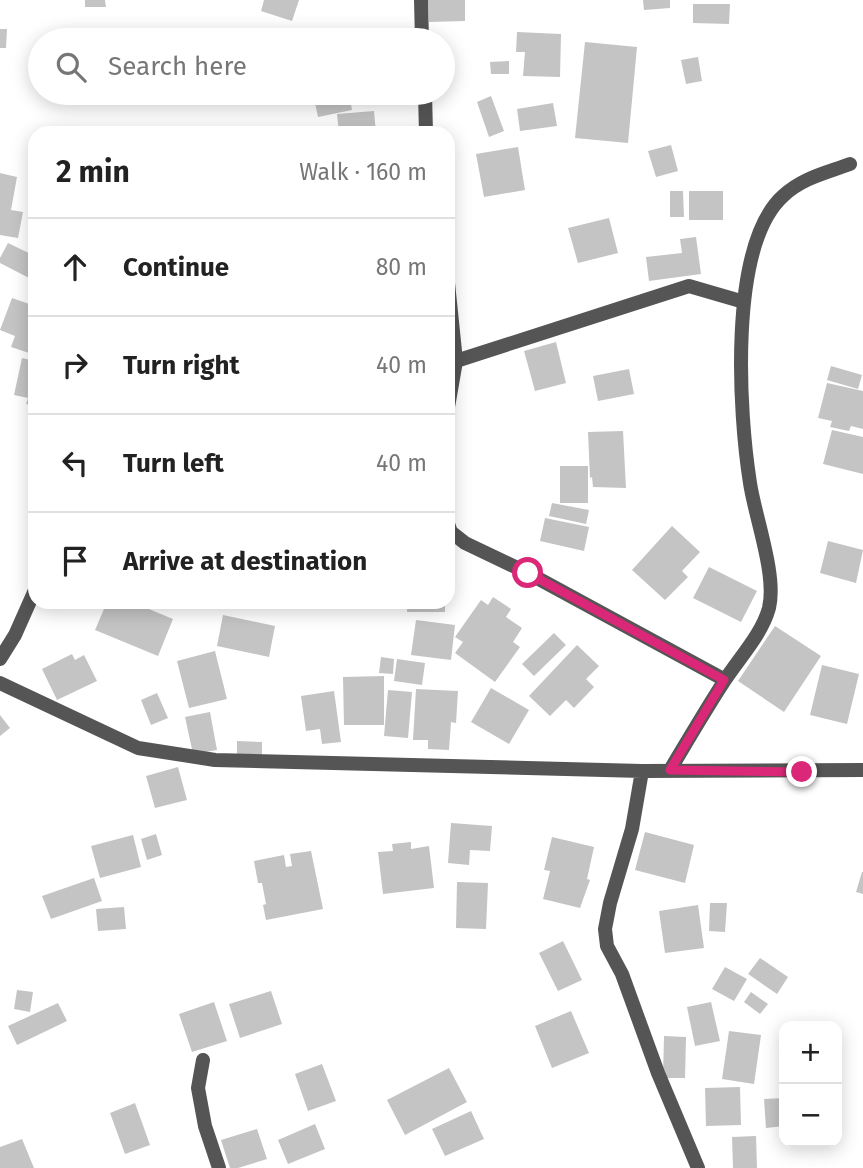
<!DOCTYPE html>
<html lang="en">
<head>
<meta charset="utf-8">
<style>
  body { margin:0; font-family:"Fira Sans",sans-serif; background:#f6f6f6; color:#222 }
  .controls { position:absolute; right:21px; bottom:21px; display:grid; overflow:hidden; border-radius:14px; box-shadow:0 4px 18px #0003 }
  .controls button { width:63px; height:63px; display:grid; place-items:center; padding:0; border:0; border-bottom:2px solid #e0e0e0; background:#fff; color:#222; font:35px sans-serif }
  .stop { position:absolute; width:21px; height:21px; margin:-16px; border:5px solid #db2777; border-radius:50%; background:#fff }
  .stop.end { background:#db2777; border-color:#fff; box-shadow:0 2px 7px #0008 }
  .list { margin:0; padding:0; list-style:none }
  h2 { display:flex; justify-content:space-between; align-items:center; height:91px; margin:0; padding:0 28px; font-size:30px }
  h2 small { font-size:23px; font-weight:400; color:#767676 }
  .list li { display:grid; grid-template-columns:46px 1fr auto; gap:21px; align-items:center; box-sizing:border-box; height:98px; padding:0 28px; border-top:2px solid #e0e0e0 }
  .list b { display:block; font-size:26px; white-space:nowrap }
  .list em { font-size:23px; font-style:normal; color:#767676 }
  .icon { flex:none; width:38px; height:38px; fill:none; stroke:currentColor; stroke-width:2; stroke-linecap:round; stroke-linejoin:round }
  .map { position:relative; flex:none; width:863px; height:1168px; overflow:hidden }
  .search { position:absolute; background:#fff; box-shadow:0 4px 18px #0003; left:28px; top:28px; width:427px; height:77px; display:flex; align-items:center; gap:18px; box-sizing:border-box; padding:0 24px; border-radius:38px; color:#767676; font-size:26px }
  .panel { position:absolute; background:#fff; box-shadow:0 4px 18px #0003; left:28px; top:126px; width:427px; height:483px; border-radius:21px }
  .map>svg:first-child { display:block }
  .building { fill:#c4c4c4 }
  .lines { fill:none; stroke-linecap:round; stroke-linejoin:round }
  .street { stroke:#555; stroke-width:14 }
  .route { stroke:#db2777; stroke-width:9 }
</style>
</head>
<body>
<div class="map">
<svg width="863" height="1168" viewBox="0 0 863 1168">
  <rect width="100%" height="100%" fill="#fff"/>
  <path class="building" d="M85 0H105L106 7H85Z
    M264 0H299L292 21 261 11Z
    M428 0H465V21L429 22Z
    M643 0H670V8L644 10Z
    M693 4H730L729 24 693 23Z
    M0 29H7L6 48H0Z
    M517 32 561 34 560 77 523 76 525 52H516Z
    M585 42 637 47 628 143 575 138Z
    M698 57 702 81 686 84 681 60Z
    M509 61V74H491L490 62Z
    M342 93H349L352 110 318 117 314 98Z
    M491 96 504 131 489 137 477 102Z
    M553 103 557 126 520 131 517 109Z
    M374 111 376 133H339L337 114Z
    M671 145 678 171 656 177 648 151Z
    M518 147 525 190 484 197 476 154Z
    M448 164 452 181 448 182Z
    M0 173 17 177 11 210 23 212 18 238 0 235Z
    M670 191H683L684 217H670Z
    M689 191H723V220H689Z
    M609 218 618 253 578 263 568 228Z
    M696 237 701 274 649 281 646 257 682 253 680 239Z
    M8 243 35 256V281L0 263V258Z
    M12 298 35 306V355L11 347 15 336 0 330Z
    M556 342 566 383 535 391 524 351Z
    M22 358 35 361V406L26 404 28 398 14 395Z
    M831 366 862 375 858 389 827 380Z
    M629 369 634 394 598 401 593 376Z
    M827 383 863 391V429L851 426 849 431 830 427 832 421 818 418Z
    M832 430 863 437V474L823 464Z
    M623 431 626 488 593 487 592 477 590 478 588 432Z
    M560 466H588V503H560Z
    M552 503 589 510 586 524 549 516Z
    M545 518 589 527 584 551 540 541Z
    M672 526 700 552 682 571 688 577 665 600 632 570Z
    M828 541 863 550 856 583 820 573Z
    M709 567 757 591 741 622 693 598Z
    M493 597 511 609 506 617 522 628 513 642 520 647 495 682 455 653 463 642 455 637 481 600 488 605Z
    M107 602H132L173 619 158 656 95 630Z
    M197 602H215L214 606Z
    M407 602H445V612H407Z
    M223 615 275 626 269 657 217 646Z
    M416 620 455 625 451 660 411 655Z
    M775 626 821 656 784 712 738 681Z
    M554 633 566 645 534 676 522 664Z
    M577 645 599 666 586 679 594 687 574 708 566 700 550 716 529 696Z
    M215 651 227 699 189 708 177 661Z
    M72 654 75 660 84 655 97 681 57 700 42 669Z
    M381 657 394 659 393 674 379 673Z
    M397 659 425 663 422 685 394 681Z
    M822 665 859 674 847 724 810 715Z
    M384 676V725H344L343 677Z
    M491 688 529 710 509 744 471 722Z
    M416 689 458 691 456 723 451 722 449 750 428 749V740H413Z
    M388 690 412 692 408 738 384 736Z
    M334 691 341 742 322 744 320 729 306 731 301 696Z
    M157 693 168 718 151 725 141 700Z
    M210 712 217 750 193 754 185 717Z
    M0 715 10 728 0 736Z
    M237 741 262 742V755L237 754Z
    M178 767 187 800 155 808 146 776Z
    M451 823 492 826 490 851 470 850 469 865 448 863Z
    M645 832 694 845 685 883 635 870Z
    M156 834 162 855 147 860 141 839Z
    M133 835 141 867 100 878 91 846Z
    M552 837 594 847 587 879 590 880 580 908 543 899 550 871 544 870Z
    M411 842V849L429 846 434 888 383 894 378 852 393 851 392 844Z
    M311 851 323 909 266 920 263 905 266 904 262 883H258L254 861 284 855 286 867 292 866 290 854Z
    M862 872H863V894L856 892Z
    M94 878 102 901 51 919 42 896Z
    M457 882 488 883 486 929 456 928Z
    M710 903H727L725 932 709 931Z
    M698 905 704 948 665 953 659 911Z
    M124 907 126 929 98 931 96 909Z
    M563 941 582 980 558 991 539 953Z
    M760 958 788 977 777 994 748 974Z
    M725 967 747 979 734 1001 712 989Z
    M17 990 33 992 30 1012 14 1009Z
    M271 991 282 1024 240 1038 229 1004Z
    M751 992 768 1004 760 1014 744 1002Z
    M214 1002 227 1041 192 1052 179 1014Z
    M711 1002 720 1041 695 1046 687 1007Z
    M58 1003 67 1021 17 1045 8 1026Z
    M571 1011 589 1053 552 1068 535 1026Z
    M729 1031 761 1035 754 1084 722 1079Z
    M664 1036 686 1037 685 1078H663Z
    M322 1064 336 1101 308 1111 295 1074Z
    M449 1068 467 1102 405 1135 387 1100Z
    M740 1087 741 1125 706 1126 705 1088Z
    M784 1098V1126L766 1128 764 1099Z
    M135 1103 150 1145 125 1154 110 1113Z
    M471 1111 484 1139 445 1156 432 1129Z
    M315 1124 325 1149 288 1164 278 1140Z
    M257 1129 267 1159 238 1168H230L221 1140Z
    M756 1136 757 1168H733L732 1137Z
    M22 1139 34 1168H0V1147Z"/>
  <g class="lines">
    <path class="street" d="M421 0 422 40
      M425 93 426 133
      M448 283 456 361 448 407
      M456 361 689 286 744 302
      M448 524 451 532 465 543 528 573 725 680
      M0 659 15 635 35 590
      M0 683 138 748 215 760 642 771 863 770
      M670 770C688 740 706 709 725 680 740 657 762 634 769 608 777 575 755 517 750 483 739 414 728 246 783 196 802 178 826 173 850 164
      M642 771 632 829 610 903 605 929 607 946 622 974 658 1073 698 1168
      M203 1060 198 1088 205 1126 219 1168"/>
  </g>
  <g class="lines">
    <path class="route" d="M528 573 724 680 670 770 802 772"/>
  </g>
</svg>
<div class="controls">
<button>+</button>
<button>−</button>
</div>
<div class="stop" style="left:528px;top:573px"></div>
<div class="stop end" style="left:802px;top:772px"></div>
<div class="search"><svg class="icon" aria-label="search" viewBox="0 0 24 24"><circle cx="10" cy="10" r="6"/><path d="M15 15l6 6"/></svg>Search here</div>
<section class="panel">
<h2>2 min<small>Walk · 160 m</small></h2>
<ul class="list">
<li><svg class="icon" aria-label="ahead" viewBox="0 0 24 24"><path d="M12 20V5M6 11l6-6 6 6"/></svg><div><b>Continue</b></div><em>80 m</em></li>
<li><svg class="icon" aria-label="right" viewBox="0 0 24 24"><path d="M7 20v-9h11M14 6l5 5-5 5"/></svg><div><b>Turn right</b></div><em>40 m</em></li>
<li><svg class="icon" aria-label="left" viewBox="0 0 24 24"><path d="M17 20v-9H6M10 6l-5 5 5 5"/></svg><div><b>Turn left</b></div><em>40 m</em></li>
<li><svg class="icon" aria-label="arrive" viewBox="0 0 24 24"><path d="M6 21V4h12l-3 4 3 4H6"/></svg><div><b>Arrive at destination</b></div></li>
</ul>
</section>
</div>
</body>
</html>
